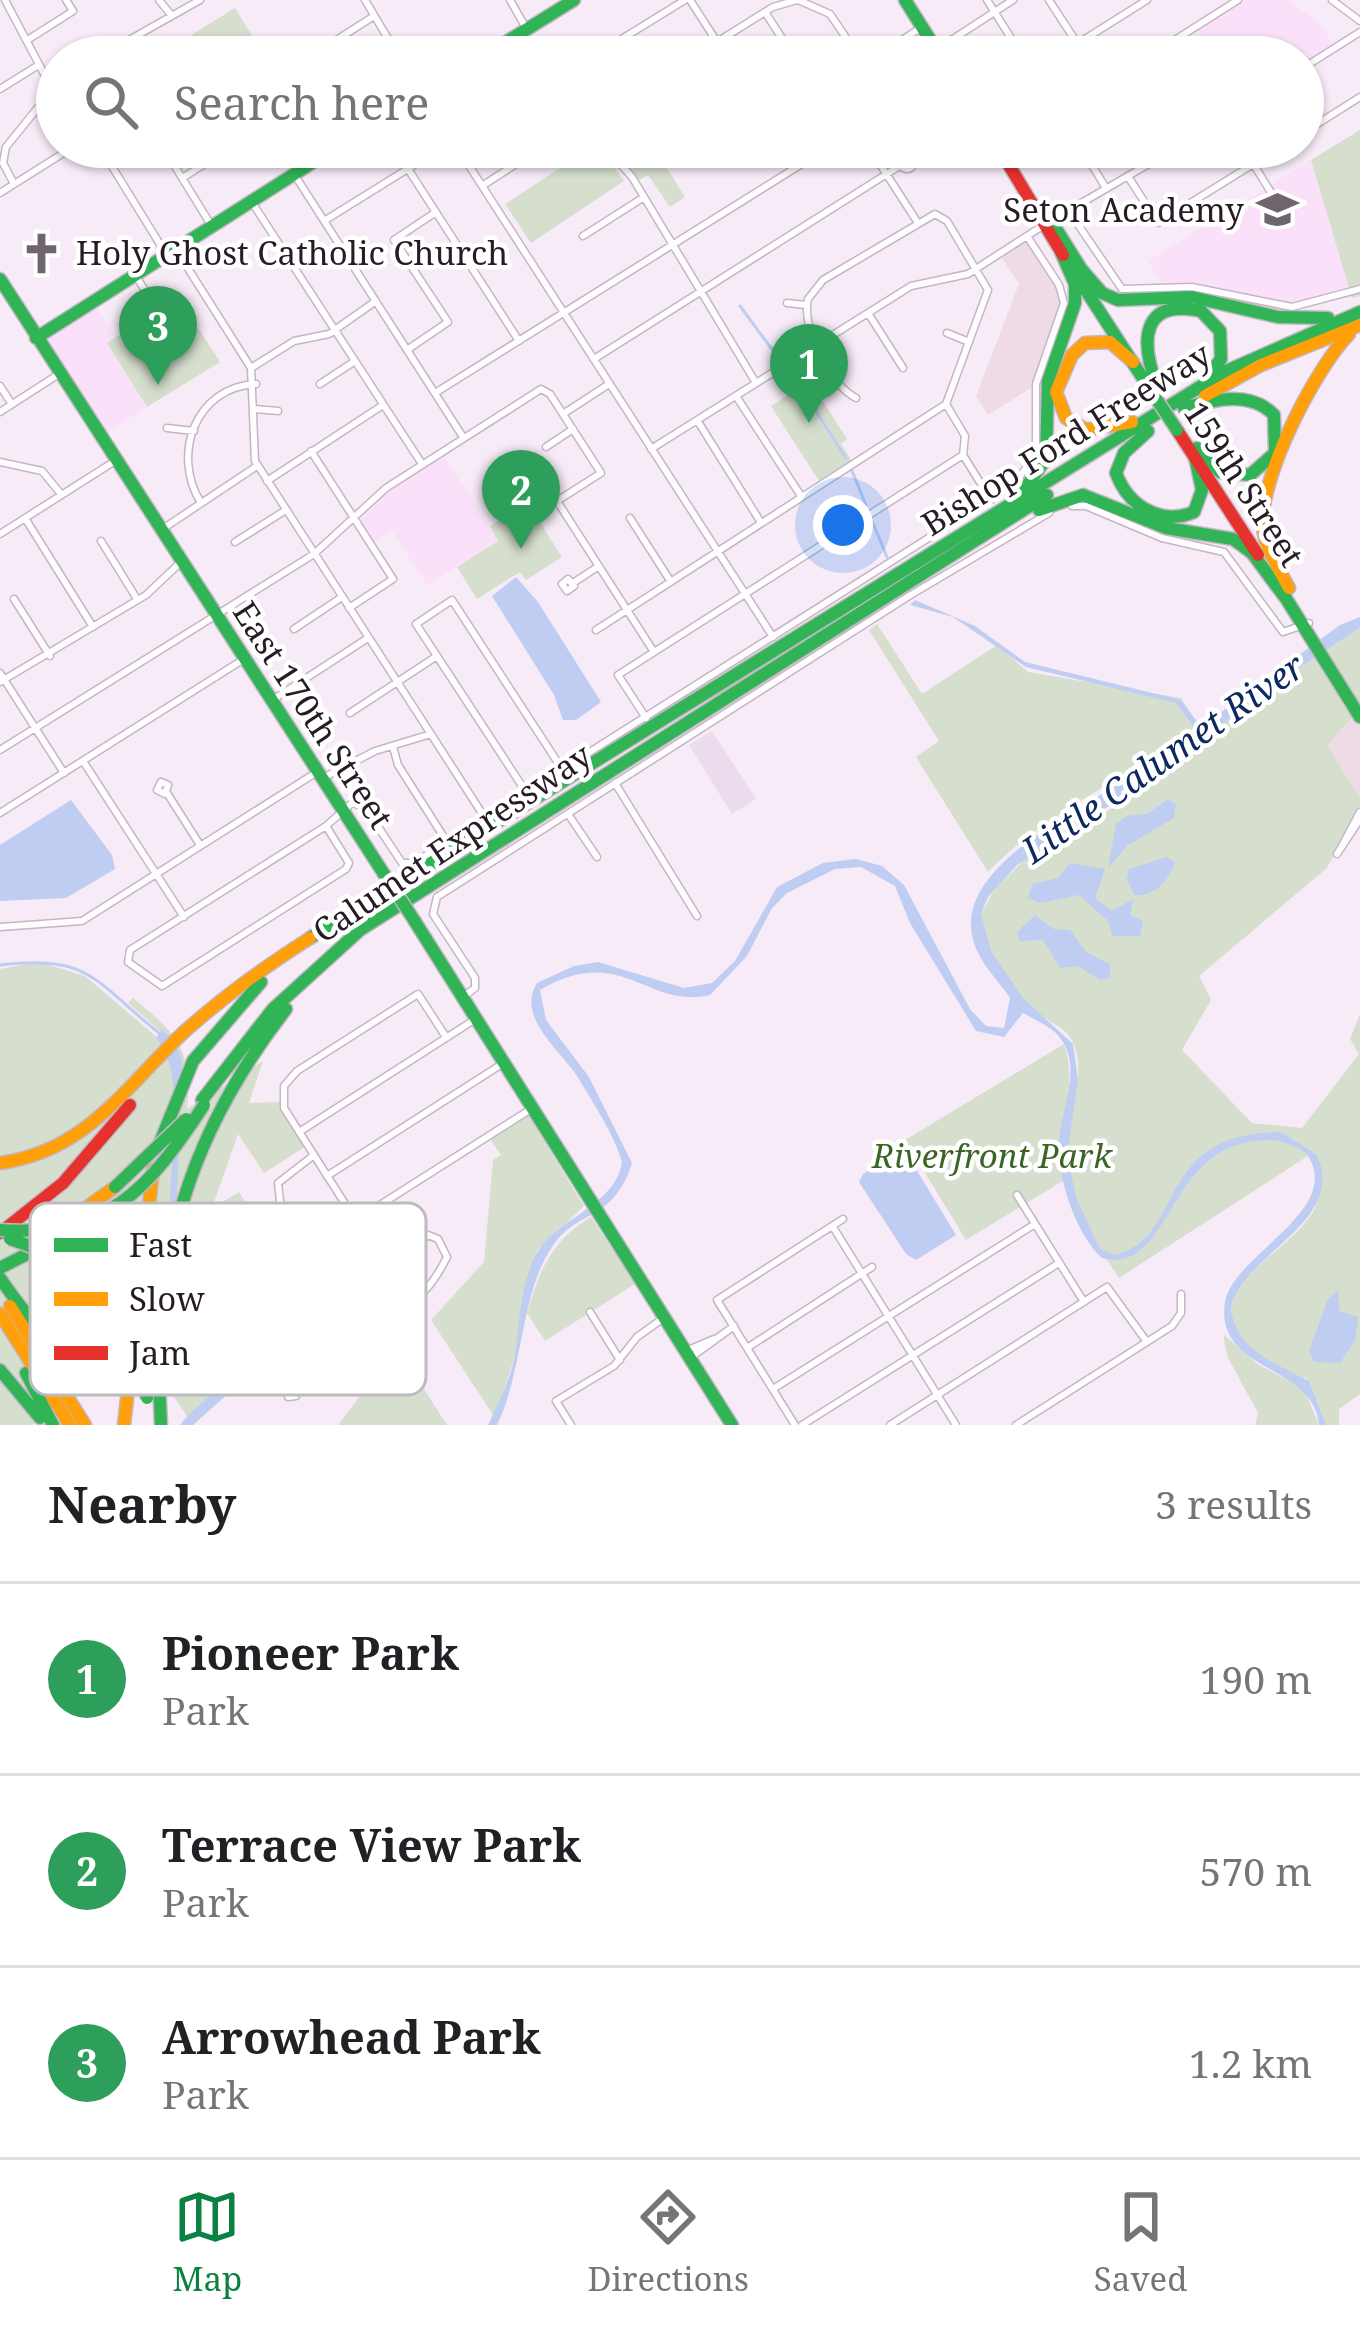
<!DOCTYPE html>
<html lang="en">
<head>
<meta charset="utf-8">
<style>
  body { margin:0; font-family:"Noto Serif",serif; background:#f6f6f6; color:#202124 }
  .you { position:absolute; left:843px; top:525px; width:42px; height:42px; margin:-30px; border:9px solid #fff; border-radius:50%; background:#1a73e8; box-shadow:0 0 0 18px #1a73e833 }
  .badge { display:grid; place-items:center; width:78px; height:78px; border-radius:50%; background:#0b8043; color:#fff; font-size:39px; font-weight:700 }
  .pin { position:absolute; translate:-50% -99px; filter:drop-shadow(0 3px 6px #0008) }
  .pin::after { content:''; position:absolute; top:63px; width:42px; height:36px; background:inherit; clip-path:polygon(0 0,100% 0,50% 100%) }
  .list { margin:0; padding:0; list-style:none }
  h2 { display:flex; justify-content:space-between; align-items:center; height:156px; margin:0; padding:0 48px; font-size:51px }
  h2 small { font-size:39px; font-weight:400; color:#757577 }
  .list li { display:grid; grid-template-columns:78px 1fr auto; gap:36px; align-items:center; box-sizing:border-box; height:192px; padding:0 48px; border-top:3px solid #e0e0e0 }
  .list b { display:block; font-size:45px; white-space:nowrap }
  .list p { margin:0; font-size:39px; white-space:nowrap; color:#757577 }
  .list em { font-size:39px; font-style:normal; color:#757577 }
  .icon { flex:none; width:66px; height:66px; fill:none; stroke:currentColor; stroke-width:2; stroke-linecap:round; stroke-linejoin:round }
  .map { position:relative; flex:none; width:1360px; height:1425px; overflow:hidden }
  .search { position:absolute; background:#fff; box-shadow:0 3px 9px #0004; left:36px; right:36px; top:36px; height:132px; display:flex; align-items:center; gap:30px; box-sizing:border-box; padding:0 42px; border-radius:66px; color:#757577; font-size:45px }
  .sheet { height:732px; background:#fff }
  nav { display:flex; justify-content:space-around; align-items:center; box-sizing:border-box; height:168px; border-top:3px solid #e0e0e0; background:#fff; font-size:33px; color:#757577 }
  nav a { display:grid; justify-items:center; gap:6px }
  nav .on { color:#0b8043 }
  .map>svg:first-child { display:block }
  .commercial { fill:#eedbe5 }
  .industrial { fill:#eadcec }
  .built { fill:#fae1f9 }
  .green { fill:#d6dfce }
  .water { fill:#becdf1 }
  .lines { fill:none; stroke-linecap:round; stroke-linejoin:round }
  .stream { stroke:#becdf1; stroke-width:3 }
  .street-casing { stroke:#c2b7c2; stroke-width:9 }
  .fast-casing { stroke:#c2b7c2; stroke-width:15 }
  .slow-casing { stroke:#c2b7c2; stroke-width:15 }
  .jam-casing { stroke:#c2b7c2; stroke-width:15 }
  .street { stroke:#fefcfe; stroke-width:6 }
  .fast { stroke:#30b455; stroke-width:12 }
  .slow { stroke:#ff9f0a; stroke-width:12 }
  .jam { stroke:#e5322d; stroke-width:12 }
  .fast-bridge-casing { stroke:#c2b7c2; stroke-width:15; stroke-linecap:butt }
  .fast-bridge { stroke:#30b455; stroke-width:12 }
  .labels { text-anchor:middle; stroke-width:9; stroke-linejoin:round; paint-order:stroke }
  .poi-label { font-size:33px; fill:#271c26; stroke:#fff; text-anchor:end }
  .street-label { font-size:33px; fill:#271c26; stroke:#fff }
  .park-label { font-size:33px; font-style:italic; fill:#3c6425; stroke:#fff }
  .water-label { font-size:36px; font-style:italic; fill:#0e2960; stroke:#fff }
  .key { fill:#fff; stroke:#bebbbe; stroke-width:3 }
  .key-label { font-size:33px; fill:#271c26 }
</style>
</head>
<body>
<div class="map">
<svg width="1360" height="1425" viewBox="0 0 1360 1425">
  <rect width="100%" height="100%" fill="#f7ebf7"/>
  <path class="commercial" d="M1026 238 1058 287 1062 305 1034 386 988 415 976 396 1019 284 1000 255Z
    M1356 715 1360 722V798L1326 745Z"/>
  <path class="industrial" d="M712 731 756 799 732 814 689 745Z"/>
  <path class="built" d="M1244 0H1288L1321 25 1334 46 1303 65V57H1214L1197 30Z
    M1311 160 1350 291 1296 305 1163 285 1148 261Z
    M94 303 115 336 108 344 147 407 103 435 44 342Z
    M444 456 499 540 427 585 392 530 374 541 360 520 387 493Z"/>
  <path class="green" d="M235 8 265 57H179L172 47Z
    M1360 130V296L1352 298 1311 160Z
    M614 147H654L685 197 670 207 648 175 637 181Z
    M600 148 624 181 531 243 505 204 580 155Z
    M135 324 155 354 198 328 220 362 147 407 107 343Z
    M803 385 809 393 815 389 847 439 841 444 852 461 819 481 771 406Z
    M528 503 562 557 526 580 520 572 477 599 457 567 498 541 490 526Z
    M877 624 922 694 997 645 1028 672 1181 698 1198 726C1131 777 1046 811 988 872L916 757 939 741 869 630Z
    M1360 628V710L1327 745 1360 798V808L1327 868 1199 976 1211 1000 1182 1050 1252 1123 1302 1128 1359 1054 1350 1039 1360 1014V1394L1339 1409V1425H1326L1307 1379C1272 1364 1236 1350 1231 1307 1244 1258 1313 1241 1321 1189 1323 1179 1316 1163 1314 1152L1119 1278C1092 1237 1064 1192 1066 1141 1068 1108 1089 1071 1071 1039 1064 1027 1052 1024 1042 1016 1014 997 981 949 981 914L994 890 1029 855 1125 801 1262 692Z
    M39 962 85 976 165 1044 178 1071 182 1064 175 1044 128 1003 133 998C178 1035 193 1049 187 1109L263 1061 249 1103 279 1102 305 1147 264 1173 238 1134 212 1208 239 1192 255 1217 275 1205 302 1248 222 1298 264 1329 266 1345 188 1418 161 1377 160 1337 145 1347 147 1352 32 1425H0V969Z
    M1064 1044C1080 1088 1054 1133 1066 1179L966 1240 905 1140Z
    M528 1115 584 1206 537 1251 520 1340 495 1418 431 1320 484 1262 493 1160 501 1155 490 1139Z
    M591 1217 635 1284 545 1341 527 1313C539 1271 552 1240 591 1217Z
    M1223 1334 1259 1365 1304 1389 1319 1425H1255L1258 1413 1227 1356Z
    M384 1342H394L447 1425H338L376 1375V1351Z"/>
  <path class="water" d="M516 577 538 602 601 702 576 720H563L554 695 492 596Z
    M915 600 975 626 1025 662 1181 700 1201 727 1340 625 1360 617V628L1262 692 1121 806 1107 807 1017 865 988 897 981 914 991 951 1022 997 1073 1044 1078 1080 1067 1156 1077 1200 1100 1249 1115 1255C1188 1236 1152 1133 1281 1132L1317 1155C1347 1222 1245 1252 1231 1307 1236 1352 1275 1362 1309 1381L1326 1425H1319C1314 1363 1214 1373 1225 1302 1233 1254 1347 1210 1306 1153 1285 1139 1268 1138 1244 1143 1166 1161 1168 1275 1102 1258 1076 1235 1055 1173 1059 1139 1062 1108 1082 1068 1061 1039 1053 1027 1035 1020 1023 1013L1004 1037 976 1031 910 923 895 886 861 867 835 869 787 893 772 908 747 956 710 995C646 1010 622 942 540 990L546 1020 589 1077 632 1163C613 1223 579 1207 552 1247 520 1294 524 1369 497 1425H488C498 1404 511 1378 515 1355 520 1322 520 1275 541 1247 563 1217 617 1202 622 1162 614 1134 594 1105 579 1079 563 1052 515 1018 537 983L574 966 598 962 684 988 712 983 735 961 777 887 823 863 856 859 882 866 904 885 970 1009 986 1026 1004 1028 1010 998C996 977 977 961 972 935 955 847 1145 786 1196 730L1176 703 1026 667 953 617 910 605Z
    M1168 799 1176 804 1174 818 1128 845 1108 868 1116 824 1127 816 1147 814Z
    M71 800 112 855 115 869 66 898 0 901V845Z
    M1167 857 1175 862C1170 880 1154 897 1134 895L1127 879 1129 869Z
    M1070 863 1105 869 1095 898 1112 911 1133 899 1130 915 1143 921 1140 936H1112L1109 922 1079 895 1040 903 1028 898 1032 884 1058 878Z
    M1035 915 1054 929 1070 930 1086 952 1110 964V978L1100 980 1078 966 1060 968 1043 940 1019 941 1017 932Z
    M162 1029 176 1043 182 1062 176 1224 186 1266 238 1298 276 1335 264 1362 193 1425H180C201 1397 260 1363 268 1339L243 1314 175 1267C156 1201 196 1082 156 1038Z
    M898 1152 908 1156 956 1235 916 1260 906 1254 859 1182 863 1174Z
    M1338 1290 1339 1311 1358 1317 1355 1340 1340 1363 1314 1362 1309 1351 1328 1299Z"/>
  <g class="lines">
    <path class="stream" d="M740 306 780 360
      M798 383 846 458
      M852 471 866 505
      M872 521 887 557
      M0 965C90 954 94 981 159 1033"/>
    <defs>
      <path id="street" d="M5 0 52 89
        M159 0 172 16
        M365 0 399 57
        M510 0 526 28
        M690 0 717 42
        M798 0 830 14 859 57
        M987 0 1023 57
        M1049 0 1086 57
        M1332 0 1360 21
        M765 12 794 57
        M29 39 73 11 66 0
        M1175 40 1186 57
        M1077 44 1147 0
        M607 48 685 0
        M936 50 1013 0
        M99 57 200 0
        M310 57 374 16
        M693 57 773 7 797 0
        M876 57 922 27
        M1148 57 1238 0
        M1303 68 1360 32
        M0 89 37 66
        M1303 133 1360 97
        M100 147 166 254
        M163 147 211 225
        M291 147 304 168
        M457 147 773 637
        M605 147 632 177 756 383
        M693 147 701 158
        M791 147 802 164
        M869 147 916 220
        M1081 147 1104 185
        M1243 147 1278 204
        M900 162a7 7 0 1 1 14 0a7 7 0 1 1-14 0Z
        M408 169 519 341
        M294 174 463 437
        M184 177 231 147
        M1129 178 1158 223 1281 147
        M14 184 3 163 6 147 57 84
        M482 186 542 147
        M0 193 73 147
        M253 204 422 464
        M1068 210 1122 289 1192 287 1292 307 1360 289
        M1052 220 1178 147
        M324 221 443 147
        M583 236 644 197
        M177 251 251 368 255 461 485 818
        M136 276 163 320
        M787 303 806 305
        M868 313 903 368
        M947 333 969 342
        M407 350 448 322 394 240 436 212
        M594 359 901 165
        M251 368 294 341 329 334 376 301
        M320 384 355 361
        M0 386 11 403
        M435 393 829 147
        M736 396 801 496
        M856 398C830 385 801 328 808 299L823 280 935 214 947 221 988 290 946 404
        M946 404 965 436 963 455 991 500
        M255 409 278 411
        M0 412 59 374
        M563 414 609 384
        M697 420 760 521
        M167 428 194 431
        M546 447 573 429
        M651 449 911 286 968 274 1044 225
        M311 451 393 579 349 608
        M0 462 42 471 61 494
        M267 481 383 405
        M201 503C171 455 195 387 256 384
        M1072 506H1086L1162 538 1224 552 1283 632 1309 623
        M25 518 93 627
        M630 518 671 582
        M161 530 257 466
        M0 534 115 461
        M101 541 137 599
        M235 542 286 510
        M568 579 574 586 567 591 562 584Z
        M573 583 599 566
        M14 599 50 656
        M294 629 342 597
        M596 630 946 404
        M0 673 64 773
        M0 682 146 595 181 562
        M271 701 368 638
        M350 713 437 656
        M646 718 618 675 963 455
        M393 747 398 765 447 842
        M0 750 314 554 386 488 541 389 550 394 601 473 557 501 654 652
        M83 761 184 917
        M325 777 375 751 431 734
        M161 782 168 785 165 794 157 790Z
        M615 783 697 916
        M526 792 416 624 452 600 562 769
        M167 793 200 845
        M0 813 244 659
        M568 814 597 857
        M326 826 349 863 346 869 162 986 128 962 130 950 326 826 352 803 365 807 402 863H414L1014 484 1036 455V384L1064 303 1059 285 1027 236
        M1342 846 1360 812
        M1337 854 1360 819
        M0 927 82 921 317 772
        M463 997 475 988V978L433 914 437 897 909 596 1049 513
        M299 1132 474 1020
        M327 1176 502 1064
        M1017 1195 1084 1302
        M356 1221 284 1108V1086L297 1071 418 994 446 1037
        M833 1227 956 1425
        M307 1250 281 1210 278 1183 314 1155
        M298 1257 531 1109
        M364 1265 383 1261 428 1235 438 1239 447 1257C427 1297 409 1314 366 1297
        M328 1311 329 1297 323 1295 317 1307 337 1322
        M590 1312 620 1360
        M747 1348 872 1267
        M686 1351 714 1339
        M690 1358 734 1326
        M297 1377 296 1396 288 1397V1380C312 1373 314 1349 329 1330 343 1313 371 1308 369 1280 367 1263 352 1244 343 1229
        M773 1389 1035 1224
        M571 1425 556 1401 614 1366 637 1337 665 1317
        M795 1425 717 1300 843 1219
        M802 1425 1059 1263
        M890 1425 1107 1287 1147 1342
        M1016 1425 1172 1326 1181 1313V1294"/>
      <path id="fast" d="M905 0 941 57
        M482 57 574 0
        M1048 216 1085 275
        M1082 270 1102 293 1118 300 1192 297 1278 317 1328 318
        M1074 272 1155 397
        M0 279 384 874
        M36 338 337 147
        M1157 386C1140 341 1141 298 1201 311L1220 331 1221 359 1208 376
        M1184 408C1214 400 1250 390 1274 415L1275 453 1250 475 1220 472 1197 448
        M1148 431 1124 453 1116 473C1128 506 1161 526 1194 512L1202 490 1195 457
        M1023 491 1046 459 1048 381 1075 303V284L1061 252
        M1039 510 1083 495 1166 528 1233 539 1252 553 1287 600
        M1282 592 1360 717
        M414 920 732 1425
        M310 938 1224 372 1360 312
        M202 1100 273 1009 360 930 1047 495
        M158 1147 193 1061 261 982
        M0 1268C42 1247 79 1221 121 1256 138 1302 106 1363 51 1333 29 1321 14 1298 0 1278
        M0 1370 40 1418
        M26 1373 53 1425
        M161 1425C151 1262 186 1138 286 1009"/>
      <path id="slow" d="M1205 396 1261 365 1360 325
        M1132 422 1086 430 1066 418 1056 392 1072 355 1085 343 1110 342 1133 362
        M1289 588C1279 569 1266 550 1263 528 1258 479 1315 369 1349 334
        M0 1163C87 1151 124 1088 184 1032 223 997 266 966 310 938
        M55 1230 115 1187
        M10 1306 85 1425
        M0 1314 70 1425
        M124 1425 153 1170"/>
      <path id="jam" d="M998 147 1063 255
        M1177 430 1258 555
        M0 1233 63 1183 130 1105"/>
    </defs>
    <use href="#street" class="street-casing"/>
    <use href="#fast" class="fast-casing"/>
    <use href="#slow" class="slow-casing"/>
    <use href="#jam" class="jam-casing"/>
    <use href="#street" class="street"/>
    <use href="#fast" class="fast"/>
    <use href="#slow" class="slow"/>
    <use href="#jam" class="jam"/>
    <defs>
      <path id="fast-bridge" d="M1155 397 1177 430
        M384 874 414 920
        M115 1187 186 1119
        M0 1230C108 1237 148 1190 204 1105
        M10 1239C90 1264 130 1318 147 1398"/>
    </defs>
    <use href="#fast-bridge" class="fast-bridge-casing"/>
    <use href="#fast-bridge" class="fast-bridge"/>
  </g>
  <defs>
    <symbol id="school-bare" viewBox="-9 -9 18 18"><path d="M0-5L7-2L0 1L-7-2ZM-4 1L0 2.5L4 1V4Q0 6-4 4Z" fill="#70646f" stroke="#fff" stroke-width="2.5" paint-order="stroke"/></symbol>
    <symbol id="church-bare" viewBox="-9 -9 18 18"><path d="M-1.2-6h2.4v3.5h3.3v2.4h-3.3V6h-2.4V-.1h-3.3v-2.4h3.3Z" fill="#70646f" stroke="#fff" stroke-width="2.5" paint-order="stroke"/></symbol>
  </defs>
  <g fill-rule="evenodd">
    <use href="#school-bare" x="1248" y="180" width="59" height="59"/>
    <use href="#church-bare" x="12" y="224" width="59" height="59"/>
  </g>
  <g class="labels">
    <g class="poi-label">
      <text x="1244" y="222">Seton Academy</text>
      <text x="76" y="265" text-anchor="start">Holy Ghost Catholic Church</text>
    </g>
    <g class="street-label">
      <text transform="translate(1066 439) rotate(-32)" y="12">Bishop Ford Freeway</text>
      <text transform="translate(1244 484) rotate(57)" y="12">159th Street</text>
      <text transform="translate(313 715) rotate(57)" y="12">East 170th Street</text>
      <text transform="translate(452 843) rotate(-34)" y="12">Calumet Expressway</text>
    </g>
    <g class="park-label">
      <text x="992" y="1168">Riverfront Park</text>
    </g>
    <g class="water-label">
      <text transform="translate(1163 758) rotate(-35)" y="13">Little Calumet River</text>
    </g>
  </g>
  <rect x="30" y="1203" width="396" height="192" rx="18" class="key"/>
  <rect x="54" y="1238" width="54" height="14" fill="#30b455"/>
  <rect x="54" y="1292" width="54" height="14" fill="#ff9f0a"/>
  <rect x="54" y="1346" width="54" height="14" fill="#e5322d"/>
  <g class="key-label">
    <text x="129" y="1257">Fast</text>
    <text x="129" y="1311">Slow</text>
    <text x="129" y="1365">Jam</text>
  </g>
</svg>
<div class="you"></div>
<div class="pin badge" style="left:809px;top:423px;background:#2e9e5b">1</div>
<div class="pin badge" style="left:521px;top:549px;background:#2e9e5b">2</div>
<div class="pin badge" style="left:158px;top:385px;background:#2e9e5b">3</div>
<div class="search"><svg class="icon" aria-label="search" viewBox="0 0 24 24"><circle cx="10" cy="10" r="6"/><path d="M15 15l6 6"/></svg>Search here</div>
</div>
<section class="sheet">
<h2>Nearby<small>3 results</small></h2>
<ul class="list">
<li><span class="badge" style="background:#2e9e5b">1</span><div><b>Pioneer Park</b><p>Park</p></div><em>190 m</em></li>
<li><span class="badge" style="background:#2e9e5b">2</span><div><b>Terrace View Park</b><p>Park</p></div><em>570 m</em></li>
<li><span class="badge" style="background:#2e9e5b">3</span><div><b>Arrowhead Park</b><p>Park</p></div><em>1.2 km</em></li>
</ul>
</section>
<nav>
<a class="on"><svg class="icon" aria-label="map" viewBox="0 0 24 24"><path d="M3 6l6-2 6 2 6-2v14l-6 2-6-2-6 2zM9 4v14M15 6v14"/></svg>Map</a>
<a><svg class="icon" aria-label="directions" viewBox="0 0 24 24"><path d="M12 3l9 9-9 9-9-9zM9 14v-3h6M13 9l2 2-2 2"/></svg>Directions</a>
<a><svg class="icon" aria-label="saved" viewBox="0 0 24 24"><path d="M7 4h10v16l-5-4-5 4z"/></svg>Saved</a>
</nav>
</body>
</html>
